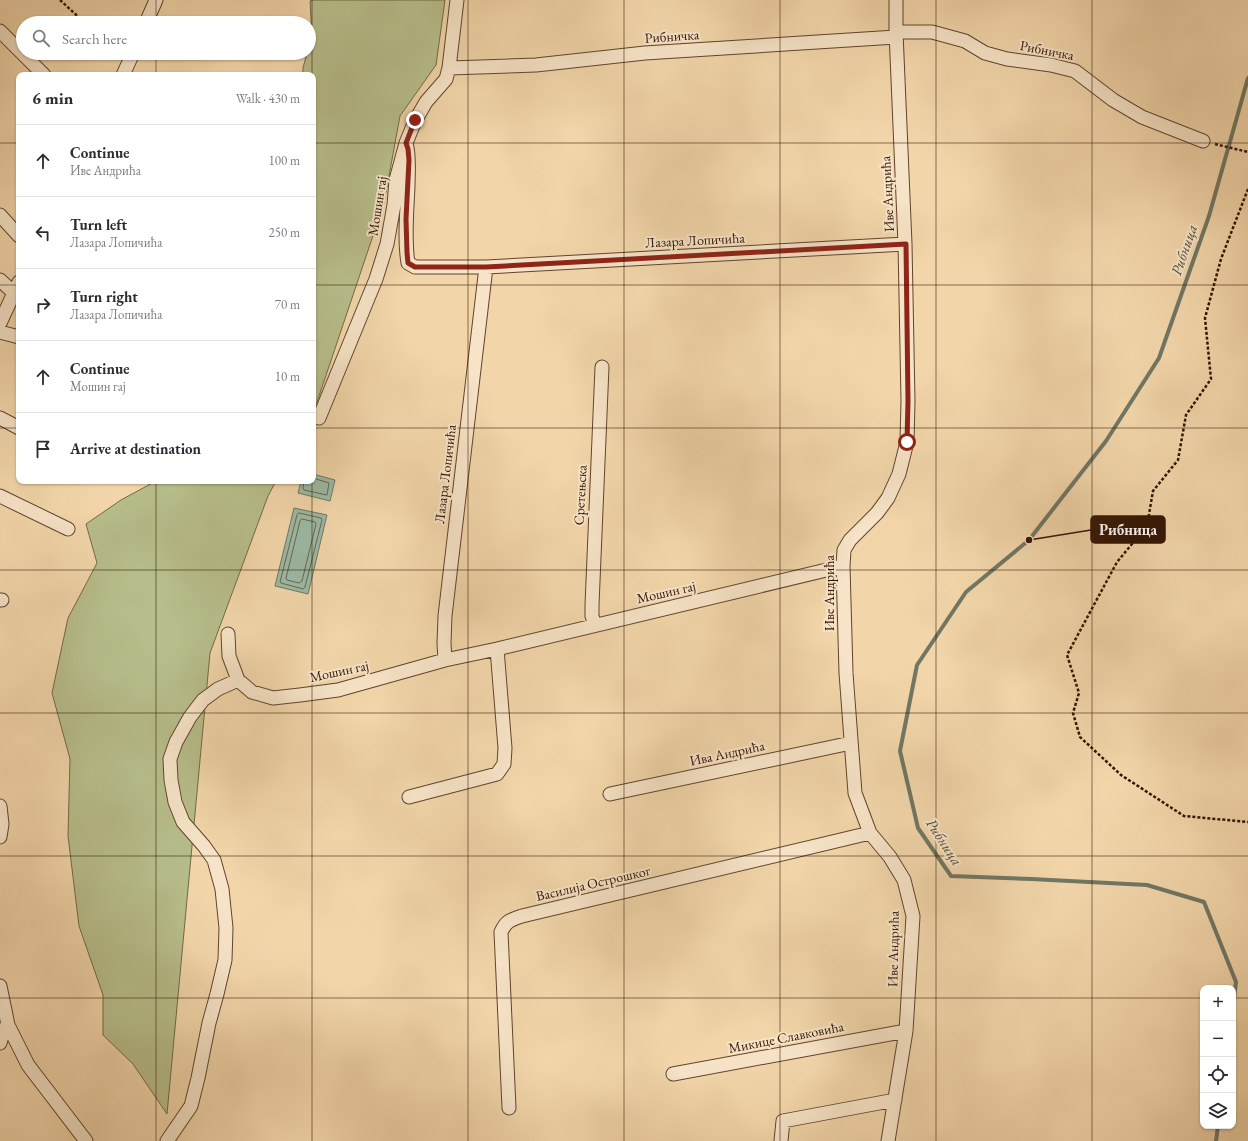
<!DOCTYPE html>
<html lang="en">
<head>
<meta charset="utf-8">
<style>
  body { margin:0; font-family:"EB Garamond",serif; background:#f7f7f7; color:#2b2b33 }
  .controls { position:absolute; right:12px; bottom:12px; display:grid; overflow:hidden; border-radius:8px; box-shadow:0 1px 3px #0004 }
  .controls button { width:36px; height:36px; display:grid; place-items:center; padding:0; border:0; border-bottom:1px solid #e1e1e2; background:#fff; color:#2b2b33; font:20px sans-serif }
  .stop { position:absolute; width:12px; height:12px; margin:-9px; border:3px solid #8f2418; border-radius:50%; background:#fff }
  .stop.end { background:#8f2418; border-color:#fff; box-shadow:0 1px 4px #0008 }
  .list { margin:0; padding:0; list-style:none }
  h2 { display:flex; justify-content:space-between; align-items:center; height:52px; margin:0; padding:0 16px; font-size:17px }
  h2 small { font-size:13px; font-weight:400; color:#7c7c81 }
  .list li { display:grid; grid-template-columns:26px 1fr auto; gap:12px; align-items:center; box-sizing:border-box; height:72px; padding:0 16px; border-top:1px solid #e1e1e2 }
  .list b { display:block; font-size:15px; white-space:nowrap }
  .list p { margin:0; font-size:13px; white-space:nowrap; color:#7c7c81 }
  .list em { font-size:13px; font-style:normal; color:#7c7c81 }
  .icon { flex:none; width:22px; height:22px; fill:none; stroke:currentColor; stroke-width:2; stroke-linecap:round; stroke-linejoin:round }
  .map { position:relative; flex:none; width:1248px; height:1141px; overflow:hidden }
  .search { position:absolute; background:#fff; box-shadow:0 1px 3px #0004; left:16px; top:16px; width:300px; height:44px; display:flex; align-items:center; gap:10px; box-sizing:border-box; padding:0 14px; border-radius:22px; color:#7c7c81; font-size:15px }
  .panel { position:absolute; background:#fff; box-shadow:0 1px 3px #0004; left:16px; top:72px; width:300px; height:412px; border-radius:8px }
  .map>svg:first-child { display:block }
  .green { fill:#b7be8b; stroke:#746847 }
  .water { fill:#9cbaa4; stroke:#717764 }
  .lines { fill:none; stroke-linecap:round; stroke-linejoin:round }
  .shore { stroke:#666654; stroke-width:1 }
  .stream { stroke:#717764; stroke-width:4 }
  .street-casing { stroke:#61442d; stroke-width:15 }
  .path { stroke:#311303; stroke-width:2.5; stroke-dasharray:3 2; stroke-linecap:butt }
  .street { stroke:#f7e4c8; stroke-width:13 }
  .route { stroke:#8f2418; stroke-width:5 }
  .grid { fill:none; stroke:#311303; stroke-width:1; stroke-opacity:0.55 }
  .labels { text-anchor:middle; stroke-width:4; stroke-linejoin:round; paint-order:stroke }
  .street-label { font-size:14px; fill:#311303; stroke:#f7e4c8 }
  .water-label { font-size:15px; font-style:italic; fill:#564d3b; stroke:#f7e4c8 }
  .leader { fill:none; stroke:#311303; stroke-width:1.5 }
  .callout-dot { fill:#311303; stroke:#f7e4c8; stroke-width:1.5 }
  .callout { fill:#311303; stroke:#311303; stroke-width:1.5 }
  .callout-label { font-size:15px; text-anchor:middle; font-weight:bold; fill:#fff }
</style>
</head>
<body>
<div class="map">
<svg width="1248" height="1141" viewBox="0 0 1248 1141">
  <rect width="100%" height="100%" fill="#f2d6aa"/>
  <filter id="stains"><feTurbulence type="fractalNoise" baseFrequency=".005" numOctaves="4"/><feColorMatrix values="0 0 0 0 .2 0 0 0 0 .09 0 0 0 0 .02 0 0 0 .5 -.17"/></filter>
  <radialGradient id="worn" r=".72"><stop offset=".6" stop-color="#630" stop-opacity="0"/><stop offset="1" stop-color="#630" stop-opacity=".3"/></radialGradient>
  <path class="green" d="M314 0H445L436 65 400 116 384 203 317 402 313 410V75H303V68L307 53H309V47L312 38 310 1Z
    M156 481H276L268 496 210 653 167 1114 133 1064 103 1035V995L79 926 68 836 70 759 52 693 68 618 97 563 86 524 121 500Z"/>
  <path class="water" d="M313 474 335 480 330 501 298 493 301 481H313Z
    M294 508 327 515 308 594 275 586Z"/>
  <g class="lines">
    <path class="shore" d="M304 481 303 488 304 490 327 495 329 483 313 478
      M299 513 321 518 322 520 305 587 303 589 281 583 280 582 297 515Z
      M302 519 315 522 316 524 302 581 299 583 287 580 286 578 300 521Z"/>
    <path class="stream" d="M1233 1008 1236 982 1204 902 1147 885 1031 879 951 876 918 828 900 751 917 665 966 592 1029 540 1106 441 1159 358 1209 216 1248 78
      M1216 1141 1218 1126"/>
    <defs>
      <path id="street" d="M146 23 156 0
        M0 31 44 75
        M896 32H932L965 41 985 53 1007 59 1051 65 1075 71 1113 100 1142 117 1203 141
        M449 68 536 65 645 53 896 37
        M123 75 133 53
        M406 143C410 157 408 172 408 186 407 212 404 238 408 263L415 267H486L905 244
        M0 215 19 236
        M0 280 14 293
        M0 323 19 282
        M0 332 19 337
        M0 418 19 428
        M319 418 376 279 387 244 394 205 396 180 406 143 415 121 426 102 446 79 449 68 457 0
        M0 496 68 529
        M0 600H2
        M595 625 592 616V605L602 367
        M228 634 229 656 238 680 252 692 273 698 300 695 338 690 445 660 497 649 843 566
        M445 660 444 643 445 616 486 267
        M610 794 851 743
        M409 797 497 774 504 764 505 748 497 649
        M0 806 2 824 0 837
        M0 986 8 1025 28 1065 86 1141
        M0 1043 4 1029 8 1025
        M673 1074 906 1031
        M509 1108 501 932C506 921 510 920 522 916L870 833
        M167 1141 191 1106 198 1078 209 1023 217 994 225 960 226 928 222 889 214 860 204 846 183 822 175 802 171 780 170 759 176 742 190 717 203 700 218 689 238 680
        M781 1141 783 1121 895 1100
        M888 1141 906 1031 913 916 904 880 890 857 870 833 855 793 846 673 843 566 844 550 850 540 877 513 888 498 899 474 907 442 908 401 905 244 896 32V0"/>
    </defs>
    <use href="#street" class="street-casing"/>
    <path class="path" d="M60 0 85 23
      M1215 144 1248 152
      M1248 189 1221 259 1205 318 1211 379 1186 415 1178 460 1153 491 1147 526 1117 562 1067 655 1079 693 1073 713 1080 737 1121 775 1184 816 1248 822"/>
    <use href="#street" class="street"/>
  </g>
  <g class="lines">
    <path class="route" d="M415 120 406 143 408 149 409 160 406 219 407 253 408 263 415 267H486L906 244 908 401 907 442"/>
  </g>
  <path class="grid" d="M156 0V23M312 0V75M468 0V1141M624 0V1141M780 0V1141M936 0V1141M1092 0V1141M156 53V75M0 143H19M313 143H1248M0 285H19M313 285H1248M0 428H19M313 428H1248M156 481V1141M312 481V1141M0 570H1248M0 713H1248M0 856H1248M0 998H1203M1233 998H1248"/>
  <g class="labels">
    <g class="street-label">
      <text transform="translate(672 36) rotate(-4)" y="5">Рибничка</text>
      <text transform="translate(1047 50) rotate(11)" y="5">Рибничка</text>
      <text transform="translate(887 194) rotate(-93)" y="5">Иве Андрића</text>
      <text transform="translate(377 206) rotate(-81)" y="5">Мошин гај</text>
      <text transform="translate(695 240) rotate(-3)" y="5">Лазара Лопичића</text>
      <text transform="translate(445 474) rotate(-83)" y="5">Лазара Лопичића</text>
      <text transform="translate(580 495) rotate(-87)" y="5">Сретењска</text>
      <text transform="translate(666 592) rotate(-13)" y="5">Мошин гај</text>
      <text transform="translate(829 593) rotate(-90)" y="5">Иве Андрића</text>
      <text transform="translate(339 671) rotate(-12)" y="5">Мошин гај</text>
      <text transform="translate(727 753) rotate(-12)" y="5">Ива Андрића</text>
      <text transform="translate(593 883) rotate(-13)" y="5">Василија Острошког</text>
      <text transform="translate(893 949) rotate(-89)" y="5">Иве Андрића</text>
      <text transform="translate(786 1037) rotate(-11)" y="5">Микице Славковића</text>
    </g>
    <g class="water-label">
      <text transform="translate(1184 250) rotate(-71)" y="5">Рибница</text>
      <text transform="translate(944 842) rotate(57)" y="5">Рибница</text>
    </g>
  </g>
  <path class="leader" d="M1029 540L1091 530"/>
  <circle class="callout-dot" cx="1029" cy="540" r="4"/>
  <rect class="callout" x="1091" y="516" width="74" height="27" rx="4"/>
  <g class="callout-label">
    <text x="1128" y="535">Рибница</text>
  </g>
  <rect width="100%" height="100%" filter="url(#stains)"/>
  <rect width="100%" height="100%" fill="url(#worn)"/>
</svg>
<div class="controls">
<button>+</button>
<button>−</button>
<button><svg class="icon" aria-label="locate" viewBox="0 0 24 24"><circle cx="12" cy="12" r="6"/><path d="M12 2v4M12 18v4M2 12h4M18 12h4"/></svg></button>
<button><svg class="icon" aria-label="layers" viewBox="0 0 24 24"><path d="M12 4l9 5-9 5-9-5zM3 14l9 5 9-5"/></svg></button>
</div>
<div class="stop" style="left:907px;top:442px"></div>
<div class="stop end" style="left:415px;top:120px"></div>
<div class="search"><svg class="icon" aria-label="search" viewBox="0 0 24 24"><circle cx="10" cy="10" r="6"/><path d="M15 15l6 6"/></svg>Search here</div>
<section class="panel">
<h2>6 min<small>Walk · 430 m</small></h2>
<ul class="list">
<li><svg class="icon" aria-label="ahead" viewBox="0 0 24 24"><path d="M12 20V5M6 11l6-6 6 6"/></svg><div><b>Continue</b><p>Иве Андрића</p></div><em>100 m</em></li>
<li><svg class="icon" aria-label="left" viewBox="0 0 24 24"><path d="M17 20v-9H6M10 6l-5 5 5 5"/></svg><div><b>Turn left</b><p>Лазара Лопичића</p></div><em>250 m</em></li>
<li><svg class="icon" aria-label="right" viewBox="0 0 24 24"><path d="M7 20v-9h11M14 6l5 5-5 5"/></svg><div><b>Turn right</b><p>Лазара Лопичића</p></div><em>70 m</em></li>
<li><svg class="icon" aria-label="ahead" viewBox="0 0 24 24"><path d="M12 20V5M6 11l6-6 6 6"/></svg><div><b>Continue</b><p>Мошин гај</p></div><em>10 m</em></li>
<li><svg class="icon" aria-label="arrive" viewBox="0 0 24 24"><path d="M6 21V4h12l-3 4 3 4H6"/></svg><div><b>Arrive at destination</b></div></li>
</ul>
</section>
</div>
</body>
</html>
